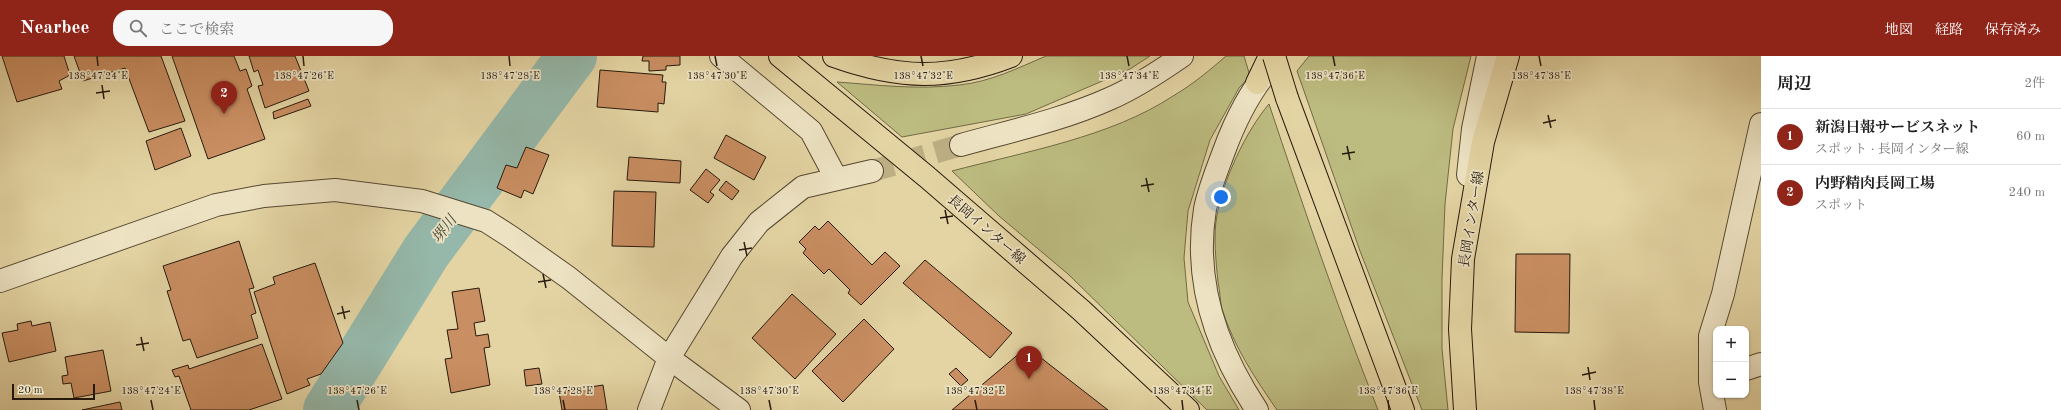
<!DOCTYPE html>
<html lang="ja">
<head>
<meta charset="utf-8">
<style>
  body { margin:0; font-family:"Old Standard TT","Noto Serif JP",serif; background:#f6f6f6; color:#222 }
  .controls { position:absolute; right:12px; bottom:12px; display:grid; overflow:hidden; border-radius:8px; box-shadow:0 1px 3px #0004 }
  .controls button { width:36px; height:36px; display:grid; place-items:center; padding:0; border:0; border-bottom:1px solid #e0e0e0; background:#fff; color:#222; font:20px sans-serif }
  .scale { position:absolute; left:12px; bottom:10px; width:83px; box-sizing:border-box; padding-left:4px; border:2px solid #271a0d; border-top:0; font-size:11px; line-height:14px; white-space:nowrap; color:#271a0d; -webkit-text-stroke:3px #ede3c3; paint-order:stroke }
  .you { position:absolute; left:1221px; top:141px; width:14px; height:14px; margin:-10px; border:3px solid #fff; border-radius:50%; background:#1a73e8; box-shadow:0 0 0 6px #1a73e833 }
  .badge { display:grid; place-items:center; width:26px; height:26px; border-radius:50%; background:#8f2418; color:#fff; font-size:13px; font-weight:700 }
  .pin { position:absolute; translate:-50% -33px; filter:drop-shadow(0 1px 2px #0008) }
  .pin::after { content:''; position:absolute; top:21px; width:14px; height:12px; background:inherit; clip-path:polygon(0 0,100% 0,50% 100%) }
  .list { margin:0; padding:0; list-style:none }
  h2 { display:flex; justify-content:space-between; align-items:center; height:52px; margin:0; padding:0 16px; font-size:17px }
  h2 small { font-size:13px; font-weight:400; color:#767676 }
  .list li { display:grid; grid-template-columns:26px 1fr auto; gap:12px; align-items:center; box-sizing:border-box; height:56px; padding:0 16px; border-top:1px solid #e0e0e0 }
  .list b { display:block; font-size:15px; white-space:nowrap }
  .list p { margin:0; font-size:13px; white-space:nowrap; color:#767676 }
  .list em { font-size:13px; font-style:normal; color:#767676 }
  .icon { flex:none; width:22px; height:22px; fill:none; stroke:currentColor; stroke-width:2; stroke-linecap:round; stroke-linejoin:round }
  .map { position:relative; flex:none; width:1761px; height:354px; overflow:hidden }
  header { display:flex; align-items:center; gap:24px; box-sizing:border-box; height:56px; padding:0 20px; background:#8f2418; color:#fff }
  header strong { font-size:19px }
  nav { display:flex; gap:22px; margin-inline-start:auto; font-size:14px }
  .search { width:280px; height:36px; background:#f6f6f6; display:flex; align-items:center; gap:10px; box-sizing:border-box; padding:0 14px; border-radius:16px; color:#767676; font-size:15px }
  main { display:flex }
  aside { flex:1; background:#fff }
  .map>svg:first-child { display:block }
  .green { fill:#bcbb80; stroke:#726a46 }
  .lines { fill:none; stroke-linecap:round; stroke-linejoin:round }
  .river { stroke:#95b8aa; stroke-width:50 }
  .building { fill:#c98e61; stroke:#271a0d }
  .minor-tunnel { stroke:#beaf85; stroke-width:22; stroke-dasharray:22 11; stroke-linecap:butt }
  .minor-casing { stroke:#564832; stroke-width:24 }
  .tertiary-casing { stroke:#564832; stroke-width:24 }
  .primary-casing { stroke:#271a0d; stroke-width:24 }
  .motorway-casing { stroke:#271a0d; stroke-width:24 }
  .minor { stroke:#ede3c3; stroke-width:22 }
  .tertiary { stroke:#ede3c3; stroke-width:22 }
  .primary { stroke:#e4d4a3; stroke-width:22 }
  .motorway { stroke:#e4d4a3; stroke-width:22 }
  .motorway-bridge-casing { stroke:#271a0d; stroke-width:24; stroke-linecap:butt }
  .motorway-bridge { stroke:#e4d4a3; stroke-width:22 }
  .ticks { fill:none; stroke:#271a0d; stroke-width:1.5 }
  .labels { text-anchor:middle; stroke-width:3.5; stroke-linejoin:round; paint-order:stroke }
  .street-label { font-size:14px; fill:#271a0d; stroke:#ede3c3 }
  .water-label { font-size:15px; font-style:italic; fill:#48493c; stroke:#ede3c3 }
  .ticks-label { font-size:10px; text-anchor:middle; fill:#271a0d; stroke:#ede3c3; stroke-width:3.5; stroke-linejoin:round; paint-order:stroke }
</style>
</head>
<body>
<header>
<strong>Nearbee</strong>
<div class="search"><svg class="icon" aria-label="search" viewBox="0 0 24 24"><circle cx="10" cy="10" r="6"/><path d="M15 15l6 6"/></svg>ここで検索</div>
<nav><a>地図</a><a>経路</a><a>保存済み</a></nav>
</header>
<main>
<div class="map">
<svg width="1761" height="354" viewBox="0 0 1761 354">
  <rect width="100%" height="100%" fill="#e4d4a3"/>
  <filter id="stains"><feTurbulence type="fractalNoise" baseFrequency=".005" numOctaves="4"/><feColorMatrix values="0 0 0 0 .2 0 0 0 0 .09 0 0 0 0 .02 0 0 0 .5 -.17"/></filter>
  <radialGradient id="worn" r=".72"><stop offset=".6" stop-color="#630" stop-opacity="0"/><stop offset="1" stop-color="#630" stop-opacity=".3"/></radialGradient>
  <path class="green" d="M1046 0H1150L1130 13 1026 58 902 81 837 26C878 29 918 34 959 29 990 26 1018 12 1046 0Z
    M1226 0H1244L1250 20 1239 32 1210 84 1188 155 1184 202 1188 246 1219 320 1239 354H1207L1068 218 999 160 952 115C1024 96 1111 81 1173 40 1192 29 1210 14 1226 0Z
    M1309 0H1471L1453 73 1445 148 1442 223V293L1448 354H1422L1360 195 1297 15Z
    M1269 48C1303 150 1338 253 1378 354H1277C1255 322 1234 291 1222 253 1220 245 1220 235 1218 226 1216 205 1213 180 1217 159 1223 124 1246 75 1269 48Z"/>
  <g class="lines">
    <path class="river" d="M328 354 426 196 572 0"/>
  </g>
  <path class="building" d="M2 0H64L70 19 59 25 62 33 17 46Z
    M74 0H161L185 65 149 76 125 12 83 25Z
    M172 0H234L240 15 246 13 252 30 247 33 265 83 208 103Z
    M249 0H295L309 35 265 52 258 30 263 29 258 14 254 16Z
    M643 0H680V9L666 10V14L649 15V5H642Z
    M600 14 663 19 662 26H666L664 48 658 47V56L597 51Z
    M308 43 311 50 274 63 273 56Z
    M181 72 191 100 155 114 146 85Z
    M726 79 766 101 754 124 714 102Z
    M526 91 549 99 533 138 524 134 521 142 497 132 506 109 517 112Z
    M629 101 681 105 680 127 627 124Z
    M706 113 720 124 710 136 714 139 708 147 690 134Z
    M726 125 739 135 732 144 719 134Z
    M614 135 656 136 654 191 612 190Z
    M828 165 872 209 885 196 900 210 861 249 848 237 850 234 829 213 824 218 803 197 806 193 799 186 815 170 819 174Z
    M239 185 254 232 249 233 256 257 251 259 258 282 197 302 190 283 183 285 167 235 171 234 163 210Z
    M1516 198H1570L1569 277 1515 276Z
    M925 204 1012 277 990 302 903 227Z
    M315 207 343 287 321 318 307 323 310 329 287 338 254 236 275 228 273 221Z
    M479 232 485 265 474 267 476 280 488 278 490 291 484 292 490 329 451 337 445 303 452 302 447 274 458 273 452 236Z
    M792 238 836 278 795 323 752 282Z
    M864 263 894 293 843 346 812 315Z
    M31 265 32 270 50 266 56 295 9 306 2 277 18 274 17 268Z
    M262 288 282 343 249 354H191L179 320 175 321 172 314 188 309 189 313Z
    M1027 291 1108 354H952Z
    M103 294 111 335 74 342 71 327 63 328 62 320 68 319 65 301Z
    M539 312 542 328 526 330 524 314Z
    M956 312 968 324 961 330 949 318Z
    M603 329 607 354H562L559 336Z
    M120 346 122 354H82Z"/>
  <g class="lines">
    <path class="minor-tunnel" d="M872 115 961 89"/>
    <defs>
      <path id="minor" d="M721 0 811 75 836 122
        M961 89C1011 75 1062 64 1109 43 1135 32 1159 16 1182 0
        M0 225 216 149 264 140 335 134 422 145 486 165 511 181 569 222 669 302 739 354
        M1746 313 1761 308
        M649 354 669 302 732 200 759 166 803 131 872 115
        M1715 354 1710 326V280L1723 238 1761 68"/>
      <path id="tertiary" d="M1468 119 1473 73 1488 0
        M1257 354C1217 294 1193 226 1205 153 1209 133 1217 114 1224 95 1235 65 1249 37 1269 13"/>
      <path id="primary" d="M780 0 927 121 1081 254 1188 354
        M1465 354 1460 273 1463 203 1483 86 1508 0"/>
      <path id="motorway" d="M834 0C862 10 894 18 924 18 953 18 985 10 1011 0
        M1257 27 1270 0
        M1287 42 1403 354"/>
    </defs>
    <use href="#minor" class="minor-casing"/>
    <use href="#tertiary" class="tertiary-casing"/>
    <use href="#primary" class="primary-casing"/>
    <use href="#motorway" class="motorway-casing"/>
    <use href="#minor" class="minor"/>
    <use href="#tertiary" class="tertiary"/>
    <use href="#primary" class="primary"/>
    <use href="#motorway" class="motorway"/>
    <defs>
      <path id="motorway-bridge" d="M1274 0 1287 42"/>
    </defs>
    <use href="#motorway-bridge" class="motorway-bridge-casing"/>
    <use href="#motorway-bridge" class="motorway-bridge"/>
  </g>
  <path class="ticks" d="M97 0 98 10M303 0 304 10M509 0 510 10M715 0 717 10M921 0 923 10M1127 0 1129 10M1333 0 1335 10M1539 0 1541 10M102 29 104 43M96 37 110 35M1548 59 1551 72M1543 67 1556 64M1347 90 1350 104M1342 98 1355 96M1146 122 1149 136M1141 130 1154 128M945 154 948 168M940 162 953 160M744 186 747 200M739 194 752 192M543 218 546 232M538 226 551 224M342 250 345 263M337 258 350 255M141 281 144 295M136 289 149 287M1588 311 1590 324M1582 319 1596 316M151 344 153 354M357 344 359 354M563 344 565 354M769 344 771 354M975 344 977 354M1182 344 1183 354M1388 344 1389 354M1594 344 1595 354"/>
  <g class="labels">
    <g class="street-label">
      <text transform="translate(1471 163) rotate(-81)" y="5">長岡インター線</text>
      <text transform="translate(987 173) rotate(41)" y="5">長岡インター線</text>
    </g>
    <g class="water-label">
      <text transform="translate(444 173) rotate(-53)" y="5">堺川</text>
    </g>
  </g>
  <g class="ticks-label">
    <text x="98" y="23">138°47'24"E</text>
    <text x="304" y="23">138°47'26"E</text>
    <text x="510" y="23">138°47'28"E</text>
    <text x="717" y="23">138°47'30"E</text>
    <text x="923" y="23">138°47'32"E</text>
    <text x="1129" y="23">138°47'34"E</text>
    <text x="1541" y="23">138°47'38"E</text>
    <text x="1335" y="23">138°47'36"E</text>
    <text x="151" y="338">138°47'24"E</text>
    <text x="357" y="338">138°47'26"E</text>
    <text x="563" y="338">138°47'28"E</text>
    <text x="769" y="338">138°47'30"E</text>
    <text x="975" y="338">138°47'32"E</text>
    <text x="1182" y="338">138°47'34"E</text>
    <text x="1388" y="338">138°47'36"E</text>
    <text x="1594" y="338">138°47'38"E</text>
  </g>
  <rect width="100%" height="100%" filter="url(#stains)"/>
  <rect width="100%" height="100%" fill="url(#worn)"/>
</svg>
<div class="controls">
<button>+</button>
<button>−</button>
</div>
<div class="scale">20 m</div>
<div class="you"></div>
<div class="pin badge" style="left:1029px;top:323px">1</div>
<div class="pin badge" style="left:224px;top:58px">2</div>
</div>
<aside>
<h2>周辺<small>2件</small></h2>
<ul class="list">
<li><span class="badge">1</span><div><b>新潟日報サービスネット</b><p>スポット · 長岡インター線</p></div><em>60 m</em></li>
<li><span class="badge">2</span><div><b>内野精肉長岡工場</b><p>スポット</p></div><em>240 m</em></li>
</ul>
</aside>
</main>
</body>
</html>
